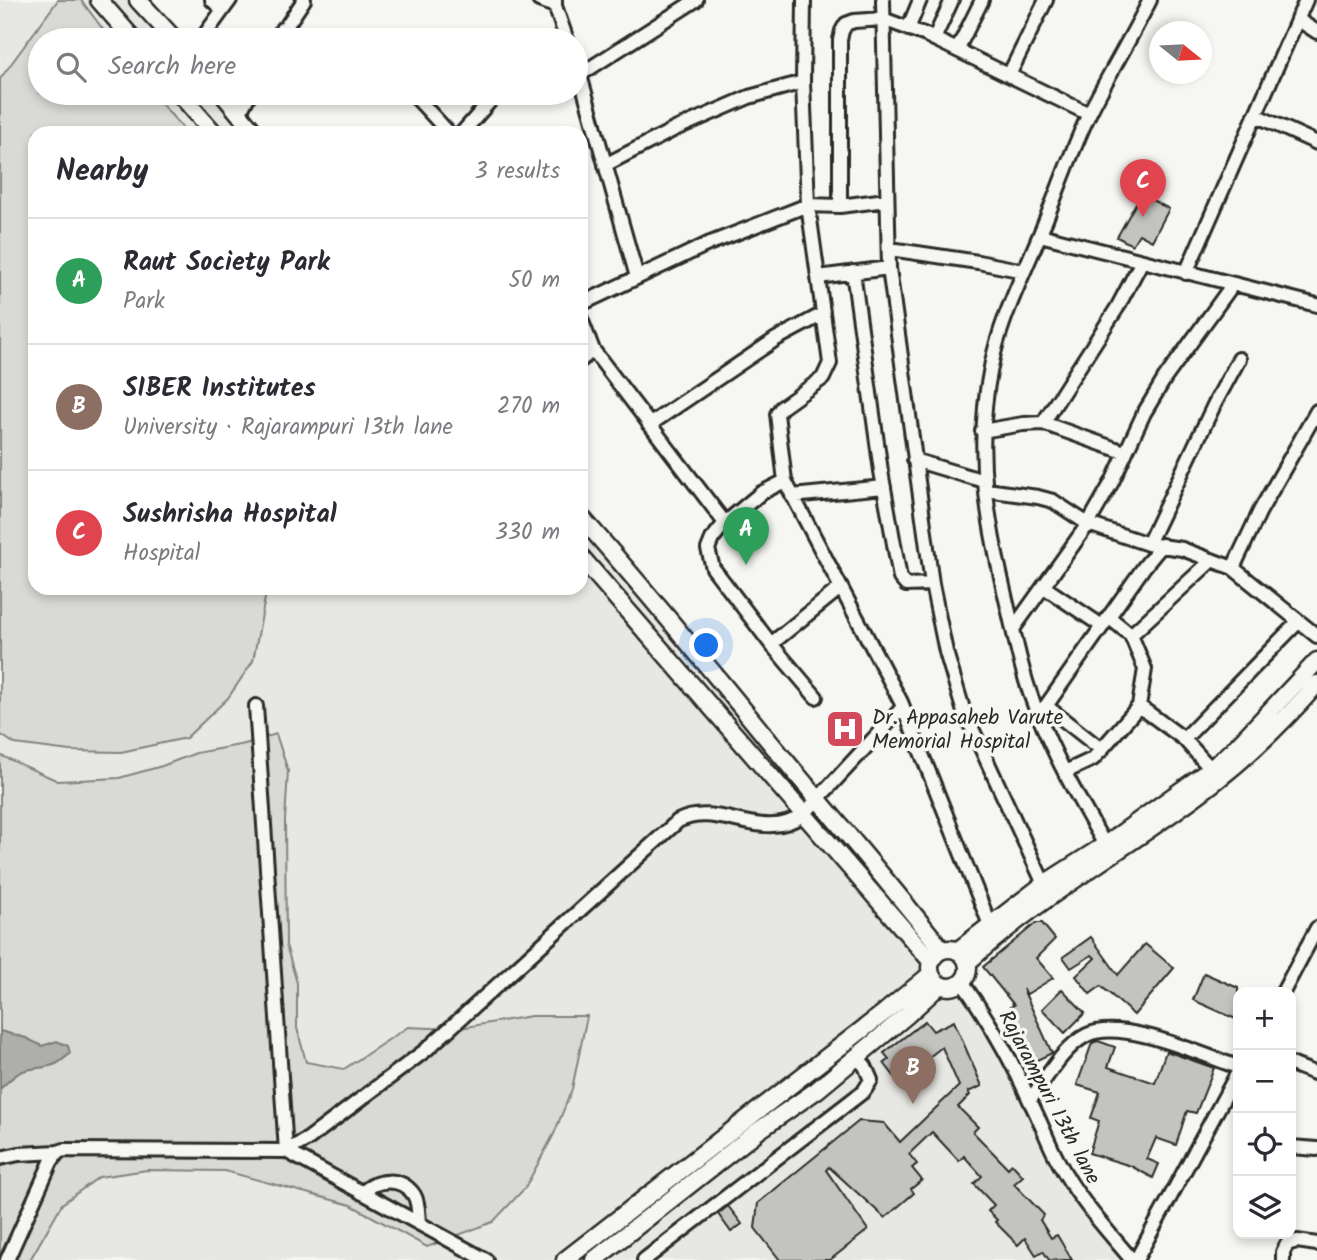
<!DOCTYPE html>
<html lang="en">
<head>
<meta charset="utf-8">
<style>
  body { margin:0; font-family:Kalam,sans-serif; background:#f7f7f7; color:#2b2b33 }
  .controls { position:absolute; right:21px; bottom:21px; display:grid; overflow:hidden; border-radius:14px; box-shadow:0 4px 10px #0003 }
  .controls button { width:63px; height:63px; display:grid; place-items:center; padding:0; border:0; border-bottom:2px solid #e1e1e2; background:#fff; color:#2b2b33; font:35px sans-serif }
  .compass { position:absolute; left:1149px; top:21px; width:63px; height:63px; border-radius:50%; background:#fff; box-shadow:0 4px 10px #0003; rotate:108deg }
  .you { position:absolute; left:707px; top:646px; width:24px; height:24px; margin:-18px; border:5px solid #fff; border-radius:50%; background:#1a73e8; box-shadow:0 0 0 10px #1a73e833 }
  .badge { display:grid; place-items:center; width:46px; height:46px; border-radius:50%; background:#0b8043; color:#fff; font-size:23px; font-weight:700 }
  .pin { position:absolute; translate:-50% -58px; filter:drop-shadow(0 2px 4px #0008) }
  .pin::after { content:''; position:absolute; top:37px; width:24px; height:21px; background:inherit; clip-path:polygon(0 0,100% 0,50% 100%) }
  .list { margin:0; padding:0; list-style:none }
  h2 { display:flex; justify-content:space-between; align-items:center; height:91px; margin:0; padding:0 28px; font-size:30px }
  h2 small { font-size:23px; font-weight:400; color:#7c7c81 }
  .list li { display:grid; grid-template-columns:46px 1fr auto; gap:21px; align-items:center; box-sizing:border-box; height:126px; padding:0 28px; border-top:2px solid #e1e1e2 }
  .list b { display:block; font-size:26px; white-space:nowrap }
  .list p { margin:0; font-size:23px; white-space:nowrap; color:#7c7c81 }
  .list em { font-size:23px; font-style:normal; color:#7c7c81 }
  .icon { flex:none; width:38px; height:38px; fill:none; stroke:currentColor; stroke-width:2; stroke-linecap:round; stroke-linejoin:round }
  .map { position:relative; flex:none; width:1317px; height:1260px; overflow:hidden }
  .search { position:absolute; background:#fff; box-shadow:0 4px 10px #0003; left:28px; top:28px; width:560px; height:77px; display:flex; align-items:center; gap:18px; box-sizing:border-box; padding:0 24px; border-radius:38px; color:#7c7c81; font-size:26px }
  .panel { position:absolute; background:#fff; box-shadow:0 4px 10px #0003; left:28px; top:126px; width:560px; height:469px; border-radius:21px }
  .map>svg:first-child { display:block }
  .built { fill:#e7e7e3 }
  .green { fill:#d9d9d5; stroke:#828280; stroke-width:2 }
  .water { fill:#aeaeab; stroke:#7a7a78; stroke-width:2 }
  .building { fill:#c3c3c0; stroke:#2b2b2b; stroke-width:2 }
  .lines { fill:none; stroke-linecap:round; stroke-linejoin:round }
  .minor-casing { stroke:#2b2b2b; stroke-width:18 }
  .major-casing { stroke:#2b2b2b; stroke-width:21 }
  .minor { stroke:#f6f6f2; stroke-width:12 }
  .major { stroke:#f6f6f2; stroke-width:16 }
  .labels { text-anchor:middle; stroke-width:7; stroke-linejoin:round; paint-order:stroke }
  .poi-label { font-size:21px; fill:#2b2b2b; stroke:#f6f6f2; text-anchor:start }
  .street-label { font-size:21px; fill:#2b2b2b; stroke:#f6f6f2 }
</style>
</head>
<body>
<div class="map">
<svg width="1317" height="1260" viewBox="0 0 1317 1260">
  <rect width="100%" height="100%" fill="#f6f6f2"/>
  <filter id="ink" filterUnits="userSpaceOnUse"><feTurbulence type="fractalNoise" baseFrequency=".0143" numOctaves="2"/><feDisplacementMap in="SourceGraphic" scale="14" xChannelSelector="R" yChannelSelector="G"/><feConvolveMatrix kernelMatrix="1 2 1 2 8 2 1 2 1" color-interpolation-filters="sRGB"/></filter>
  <g filter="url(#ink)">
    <path class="built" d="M0 0H136L171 40H40V93H217L251 133H35V588H581V516L938 953 913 979 565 1260H0Z
      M952 988 978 1003 1059 1163 1113 1237 1122 1260H593L945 990Z"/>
    <path class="green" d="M58 0H81L111 40H40V93H152L187 133H35V588H267L253 661 228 698 186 738 121 752 70 751 15 744 0 734V79Z
      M276 734 288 771 285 821 286 945 297 983V1028L306 1062 344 1069 408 1027 454 1029 531 1016H587L572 1089 554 1134 525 1188 493 1222 427 1247 351 1205 225 1171 147 1170 99 1177 62 1204 30 1260H0V755L58 781 119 778 162 766 196 753 245 744Z"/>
    <path class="water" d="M0 1031 26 1038 42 1046 57 1041 68 1046 70 1053C53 1071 44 1065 23 1071 14 1074 7 1083 0 1089Z"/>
    <path class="building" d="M1141 194 1169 209 1152 241 1139 234 1132 245 1117 237Z
      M843 717 854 724 842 744 831 737Z
      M1036 923H1042L1055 939 1036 958 1053 978 1027 994 1023 989 1052 1053 1035 1061 1010 1007 1014 1005 983 967Z
      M1091 937 1118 975 1145 944 1174 968 1134 1015 1101 986 1090 994 1076 976 1095 958 1092 955 1071 968 1063 957Z
      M1204 973 1238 988V1020L1193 1000Z
      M1062 989 1085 1013 1065 1033 1042 1009Z
      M925 1021 933 1031 954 1021 982 1086 968 1092 970 1095 958 1107 978 1127 973 1132 1008 1168 1012 1164 1023 1176 1014 1184 1044 1215 1040 1220 1051 1238 1057 1235 1072 1260H1049L1043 1251 1036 1255 1025 1238 1018 1245 995 1222 997 1220 988 1211 994 1205 974 1184 982 1176 964 1156 959 1161 932 1132 909 1154 917 1164 912 1168 922 1180 911 1189 914 1193 885 1218 829 1167 826 1170 868 1230 830 1260H780L755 1228 758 1203 859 1121 884 1123 900 1142 959 1086 942 1047 898 1081 884 1063 889 1059 884 1053Z
      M1098 1041 1115 1047 1108 1067 1155 1083 1166 1051 1214 1068 1196 1113 1187 1111 1176 1145 1156 1138 1147 1159 1159 1164 1153 1178 1131 1166 1089 1153 1099 1121 1091 1118 1100 1092 1077 1085 1092 1043Z
      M728 1206 742 1224 731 1232 718 1214Z"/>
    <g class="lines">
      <defs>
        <path id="minor" d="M212 0 223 10
          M539 0 555 6
          M555 0V6L567 40
          M804 0 803 82 808 205 830 363 823 378 781 408 777 414 785 481 901 702 990 925
          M883 0 889 268 932 584 946 652 963 709 1044 884
          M1297 19 1317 32
          M282 29 311 40
          M908 29 920 0
          M934 39 952 0
          M201 40 230 0
          M277 40 304 0
          M957 50 982 0
          M576 61 637 277
          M581 74 696 0
          M1009 75 1046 0
          M412 93 449 133
          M239 114 250 93
          M1255 115 1317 143
          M462 133 497 93
          M605 165 675 129 749 97 803 82
          M840 206V40L842 31 846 24 854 21 883 19 926 35 1089 114
          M1040 235 1317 305
          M890 249 978 262 1024 271
          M853 272 881 471 900 578 906 585 932 584
          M1186 273 1306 0
          M818 277 889 268
          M581 304 708 244 808 205 840 206 886 200
          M581 319 593 350 725 523
          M581 360 593 350
          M1043 423 1117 308 1142 261
          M649 425 776 339 821 315
          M982 431 1023 424 1043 423 1124 452
          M914 460 984 481
          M785 481 761 493 725 523 712 539 708 549 713 568 771 644 816 697
          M986 490 1038 497 1053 501 1088 524 1148 544 1182 549 1233 568 1317 636
          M792 496 884 487
          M1148 544 1214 405 1239 359
          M1233 568 1260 511 1317 411
          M1044 587 1102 626
          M1013 629 1088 524 1112 482 1144 413 1165 378 1233 284
          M1131 635 1212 560
          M771 644 840 588
          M256 706 286 1151 486 1260
          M1046 706 1102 750
          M1139 706 1184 739 1211 769
          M1037 713 1046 706 1144 567 1162 545
          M1184 739 1298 622
          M1065 772 1093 759 1139 706 1145 669 1131 635 1110 618
          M1105 845C1081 803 1056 760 1038 714 1024 682 1017 647 1009 612 989 527 973 455 991 367 1000 320 1022 278 1040 234 1057 194 1071 151 1090 112 1109 74 1131 38 1150 0
          M962 982C989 1020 1012 1061 1031 1103 1041 1122 1048 1143 1058 1161 1077 1198 1106 1229 1132 1260
          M1283 992 1317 928
          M1291 1064 1317 1074
          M1030 1100C1046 1079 1063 1047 1087 1035 1122 1018 1202 1055 1238 1067
          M1291 1147 1317 1149
          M0 1158 19 1154 58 1152
          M362 1193C376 1179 401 1176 414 1195 419 1203 418 1214 419 1223
          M7 1260 51 1162 58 1152 64 1150 286 1151 308 1139 426 1050 678 821C720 800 762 845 804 814L903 707
          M644 1260 864 1091 871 1080 865 1066 856 1056
          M1136 1260 1238 1072
          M1283 1260V1252L1287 1244 1297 1241 1317 1244"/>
        <path id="major" d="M99 0 134 40
          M138 0 175 40
          M179 93 214 133
          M222 93 255 133
          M581 517C646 590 707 665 769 741 827 811 887 879 942 950
          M581 557 931 961
          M930 968a19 19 0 1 1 38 0a19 19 0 1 1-38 0Z
          M957 951 1044 884 1105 845 1211 769 1237 746 1317 661
          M967 963C1042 893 1136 844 1217 780 1253 752 1286 719 1317 684
          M565 1260 885 1012 931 974
          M594 1260 758 1131 817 1090 907 1015 940 985"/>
      </defs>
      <use href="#minor" class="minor-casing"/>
      <use href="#major" class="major-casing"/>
      <use href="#minor" class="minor"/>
      <use href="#major" class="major"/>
    </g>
  </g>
  <defs>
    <symbol id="hospital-square" viewBox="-11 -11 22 22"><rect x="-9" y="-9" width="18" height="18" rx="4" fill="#d1495b" stroke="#f6f6f2"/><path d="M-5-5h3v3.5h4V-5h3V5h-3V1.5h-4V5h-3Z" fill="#fff"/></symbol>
  </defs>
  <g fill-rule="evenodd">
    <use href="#hospital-square" x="823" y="707" width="44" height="44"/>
  </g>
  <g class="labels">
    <g class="poi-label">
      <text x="872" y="724">Dr. Appasaheb Varute<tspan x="872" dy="24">Memorial Hospital</tspan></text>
    </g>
    <g class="street-label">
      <text transform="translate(1050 1097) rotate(62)" y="7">Rajarampuri 13th lane</text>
    </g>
  </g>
</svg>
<div class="controls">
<button>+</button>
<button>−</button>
<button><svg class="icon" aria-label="locate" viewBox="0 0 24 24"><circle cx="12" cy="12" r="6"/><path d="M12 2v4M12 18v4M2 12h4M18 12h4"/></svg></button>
<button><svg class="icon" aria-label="layers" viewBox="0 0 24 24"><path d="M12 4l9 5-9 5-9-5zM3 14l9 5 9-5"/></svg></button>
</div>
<svg class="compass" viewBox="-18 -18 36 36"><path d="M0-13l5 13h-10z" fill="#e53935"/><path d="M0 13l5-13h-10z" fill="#7c7c81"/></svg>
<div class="you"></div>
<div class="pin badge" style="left:746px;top:565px;background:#2e9e5b">A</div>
<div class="pin badge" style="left:913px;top:1104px;background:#8d6e63">B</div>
<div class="pin badge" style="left:1143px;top:217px;background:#e0444e">C</div>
<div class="search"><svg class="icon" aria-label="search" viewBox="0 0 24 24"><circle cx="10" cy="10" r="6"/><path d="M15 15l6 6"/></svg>Search here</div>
<section class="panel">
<h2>Nearby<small>3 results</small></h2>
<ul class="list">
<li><span class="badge" style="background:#2e9e5b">A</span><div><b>Raut Society Park</b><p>Park</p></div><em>50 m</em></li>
<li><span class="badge" style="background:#8d6e63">B</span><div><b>SIBER Institutes</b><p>University · Rajarampuri 13th lane</p></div><em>270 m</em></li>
<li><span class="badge" style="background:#e0444e">C</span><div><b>Sushrisha Hospital</b><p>Hospital</p></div><em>330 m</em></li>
</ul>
</section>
</div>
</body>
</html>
